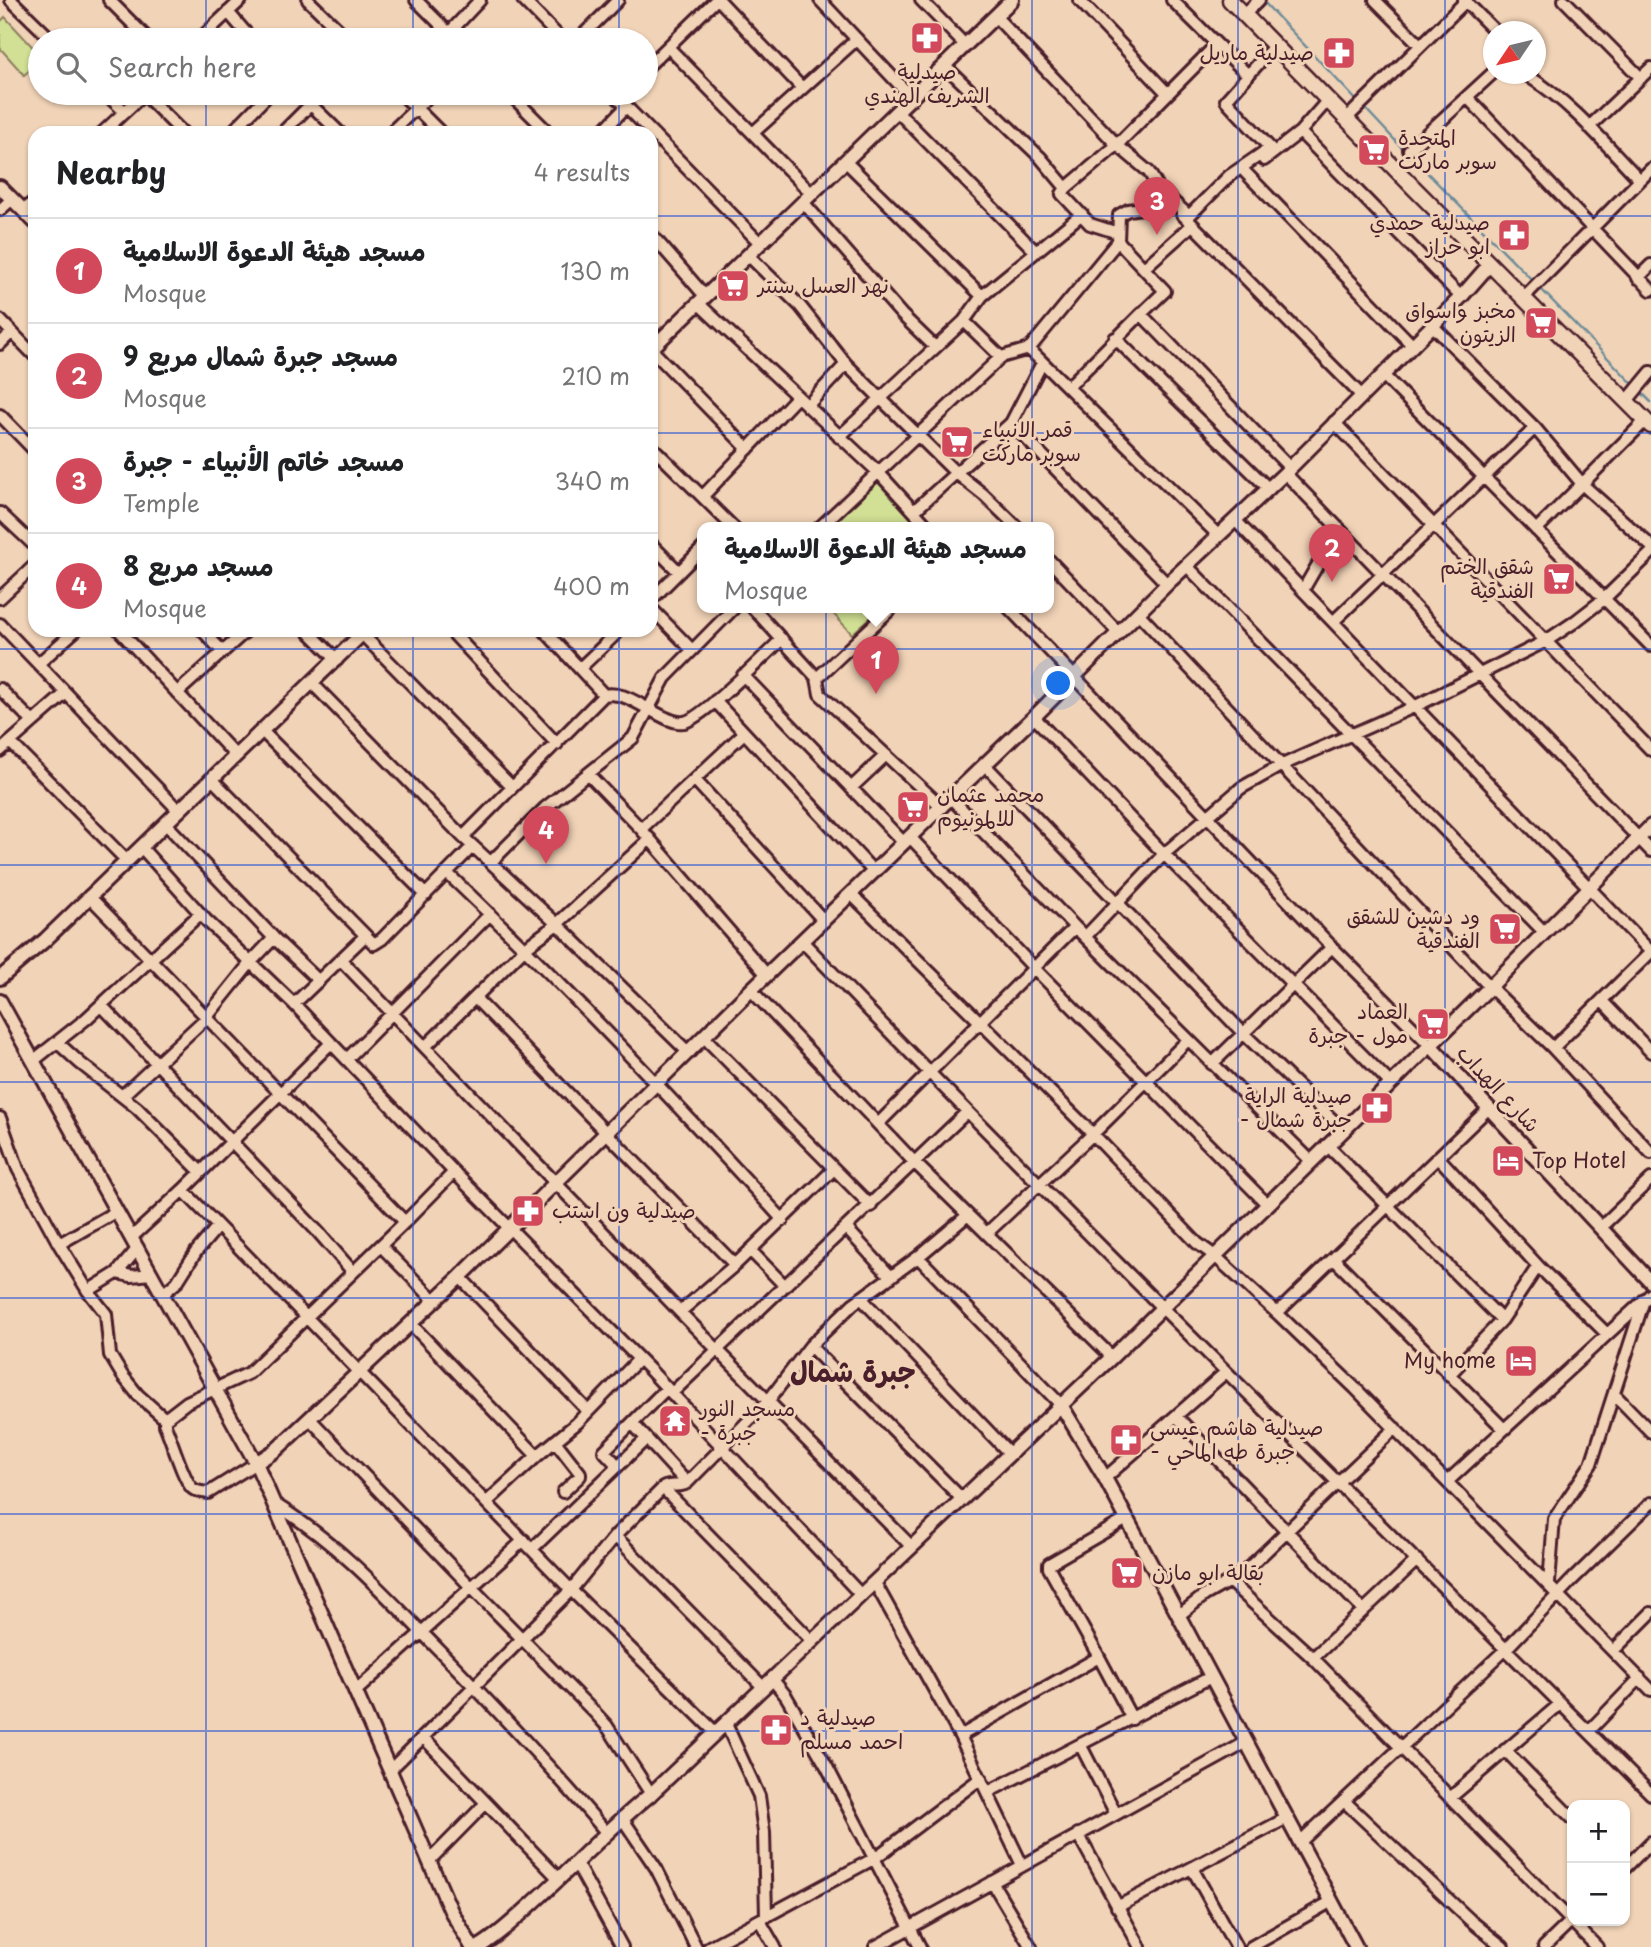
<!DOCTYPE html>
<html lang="en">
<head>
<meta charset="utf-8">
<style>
  body { margin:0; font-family:"Playpen Sans","Playpen Sans Arabic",sans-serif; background:#f2f2f2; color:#202124 }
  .controls { position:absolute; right:21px; bottom:21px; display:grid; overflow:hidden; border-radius:14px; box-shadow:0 2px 5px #0004 }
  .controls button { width:63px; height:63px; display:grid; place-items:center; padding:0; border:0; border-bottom:2px solid #e0e0e0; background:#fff; color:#202124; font:35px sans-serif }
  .compass { position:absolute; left:1483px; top:21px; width:63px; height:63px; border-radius:50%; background:#fff; box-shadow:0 2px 5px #0004; rotate:235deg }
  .you { position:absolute; left:1059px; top:684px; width:24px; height:24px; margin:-18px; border:5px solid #fff; border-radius:50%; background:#1a73e8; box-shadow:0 0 0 10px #1a73e833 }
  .badge { display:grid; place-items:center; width:46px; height:46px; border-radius:50%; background:#d1495b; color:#fff; font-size:23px; font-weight:700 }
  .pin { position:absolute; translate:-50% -58px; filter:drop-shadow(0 2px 4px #0008) }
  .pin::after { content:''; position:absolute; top:37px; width:24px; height:21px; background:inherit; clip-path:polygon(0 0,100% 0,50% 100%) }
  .popup { position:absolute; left:697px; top:522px; width:357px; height:91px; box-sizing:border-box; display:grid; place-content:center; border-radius:14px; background:#fff; filter:drop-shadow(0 2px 5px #0005); font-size:23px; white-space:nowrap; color:#757577 }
  .popup b { font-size:26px; color:#202124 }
  .popup::after { content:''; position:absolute; left:50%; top:100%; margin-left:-14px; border:14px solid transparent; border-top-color:#fff }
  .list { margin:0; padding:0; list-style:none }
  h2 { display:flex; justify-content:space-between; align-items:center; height:91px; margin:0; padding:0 28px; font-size:30px }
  h2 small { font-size:23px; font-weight:400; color:#757577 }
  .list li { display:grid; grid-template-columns:46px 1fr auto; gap:21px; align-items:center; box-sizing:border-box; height:105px; padding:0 28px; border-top:2px solid #e0e0e0 }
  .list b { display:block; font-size:26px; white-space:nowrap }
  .list p { margin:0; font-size:23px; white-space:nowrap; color:#757577 }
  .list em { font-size:23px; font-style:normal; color:#757577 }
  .icon { flex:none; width:38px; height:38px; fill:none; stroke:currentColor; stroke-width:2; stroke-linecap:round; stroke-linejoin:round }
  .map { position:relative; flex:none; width:1651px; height:1947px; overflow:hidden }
  .search { position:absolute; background:#fff; box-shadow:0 2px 5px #0004; left:28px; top:28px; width:630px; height:77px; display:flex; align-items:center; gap:18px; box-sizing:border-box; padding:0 24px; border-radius:38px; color:#757577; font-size:26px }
  .panel { position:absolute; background:#fff; box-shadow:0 2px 5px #0004; left:28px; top:126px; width:630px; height:511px; border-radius:21px }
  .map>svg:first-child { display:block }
  .green { fill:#d1e094; stroke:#8e8060; stroke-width:2 }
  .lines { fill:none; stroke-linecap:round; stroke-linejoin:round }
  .stream { stroke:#6d8c98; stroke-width:2.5 }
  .minor-casing { stroke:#4a1f2b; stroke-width:16 }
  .tertiary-casing { stroke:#4a1f2b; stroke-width:18 }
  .secondary-casing { stroke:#4a1f2b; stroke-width:19 }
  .minor { stroke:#f1d3b7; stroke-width:10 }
  .tertiary { stroke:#f1d3b7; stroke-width:12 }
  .secondary { stroke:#f1d3b7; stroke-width:14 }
  .grid { fill:none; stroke:#1d4ed8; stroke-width:2; stroke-opacity:0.55 }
  .labels { text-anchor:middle; stroke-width:6; stroke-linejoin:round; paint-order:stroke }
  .poi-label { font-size:21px; fill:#4a1f2b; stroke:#f1d3b7; text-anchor:start }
  .street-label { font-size:21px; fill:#4a1f2b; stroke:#f1d3b7 }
  .district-label { font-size:28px; font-weight:bold; fill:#4a1f2b; stroke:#f1d3b7 }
</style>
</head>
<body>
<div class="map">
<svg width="1651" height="1947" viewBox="0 0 1651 1947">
  <rect width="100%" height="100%" fill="#f1d3b7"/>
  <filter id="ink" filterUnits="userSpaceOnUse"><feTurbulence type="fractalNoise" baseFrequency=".0143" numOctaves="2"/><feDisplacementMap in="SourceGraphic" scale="14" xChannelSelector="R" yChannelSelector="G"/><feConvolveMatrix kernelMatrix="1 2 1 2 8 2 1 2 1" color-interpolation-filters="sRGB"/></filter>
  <g filter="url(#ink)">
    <path class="green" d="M5 17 40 55V61L24 75 0 48V22Z
      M876 479 920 528H823Z
      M828 608H881L852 634Z"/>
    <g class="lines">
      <path class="stream" d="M1262 0 1358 102
        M1363 106 1404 150
        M1409 154 1534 282
        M1539 287 1634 385
        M1639 390 1651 402"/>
      <defs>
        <path id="minor" d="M11 0 52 40
          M109 0 149 40
          M308 0 349 40
          M416 0 456 40
          M523 0 562 40
          M719 0 802 88
          M820 0 912 98
          M921 0 966 46
          M1079 0 1167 93
          M1172 0 1248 75
          M1375 0 1420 45
          M1464 0 1496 32
          M1564 0 1641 78
          M228 12 252 40
          M1244 15 1259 0
          M996 17 1117 145 1149 172 1159 189
          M449 33 480 0
          M199 40 241 0
          M578 40 618 0
          M668 47 812 194
          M945 66 1040 157 1066 188 1062 194 1090 224 1118 233
          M646 68 716 0
          M1530 74 1531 78C1573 104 1606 145 1640 180
          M105 93 124 111
          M299 93 340 133
          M401 93 441 133
          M509 93 549 133
          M613 93 760 243
          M144 94 183 133
          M1467 97 1651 290
          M898 112 1035 251
          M1346 119 1467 0
          M1589 127 1651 68
          M754 132 857 39
          M1300 132 1461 297
          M102 133 145 93
          M231 133 270 93
          M282 133 310 105
          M390 133 432 93
          M601 133 627 106
          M1409 150 1494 72
          M1264 160 1300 132 1328 100
          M846 162 982 296
          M1245 172 1413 346
          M1066 188 1117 145 1216 45
          M803 202 902 315 935 347
          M0 210 12 199
          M24 211 35 200
          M1182 214 1362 396
          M651 234 705 296
          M1118 241 1165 291 1141 314 1289 467
          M748 255 800 306 846 364 880 398 955 472 984 495 1018 528
          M1144 268 1192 225
          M1638 278 1651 265
          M1523 298 1651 169
          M698 303 878 472 929 528
          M0 320 35 356
          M964 321 1001 357
          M1433 326 1535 428 1583 485 1651 546
          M1115 338 1269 489
          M0 344 11 333
          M651 349 748 449
          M1029 349 1218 535
          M1383 375 1651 646
          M1068 387 1141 314
          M1627 401 1651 372
          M807 406 846 364
          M0 415 35 451
          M1334 422 1651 750
          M1011 423 1167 584
          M839 437 964 321 982 296 1082 214
          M651 446 734 528
          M1285 473 1651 851
          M703 496 797 397
          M914 511 1011 423 1042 363
          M0 513 35 546
          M1235 520 1651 952
          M819 528 1001 357 1029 349 1118 241 1119 215 1128 210 1142 208 1156 186 1189 216 1229 176 1270 148 1226 100 1275 45
          M1536 530 1645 421
          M651 544 679 572
          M1049 560 1118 632
          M1187 566 1545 933
          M1303 590 1339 528
          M0 598 35 565
          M651 600 703 548
          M651 608 692 650
          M753 608 817 678 820 694 942 807
          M1009 608 1332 947 1431 1046
          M1138 613 1490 987 1553 1048 1651 1153
          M1334 621 1535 428
          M0 624 179 811
          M119 630 236 756
          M202 630 222 651
          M307 630 337 660
          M450 630 557 744
          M544 630 604 695
          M362 634 512 787
          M39 663 76 630
          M580 668 620 630
          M743 675 904 843
          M817 678 892 608
          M312 683 463 837 557 924 689 1053
          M0 689 33 722
          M177 693 247 630
          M715 701 874 872
          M1034 717 1164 854 1391 1084
          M262 731 426 895
          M10 742 127 861
          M0 751 66 693
          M985 765 1243 1033 1343 1130
          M588 774 641 829 767 975
          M212 779 374 944 382 939 473 846
          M695 780 824 921
          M851 788 886 755
          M951 798 1075 927 1311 1161
          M166 824 274 938 319 981
          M641 829 744 733
          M463 837 604 695C620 691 635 702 649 709 658 714 674 724 684 722 701 720 766 654 782 639
          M910 837 1034 968 1267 1204
          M141 847 206 920 294 1004 454 1172 650 1370 861 1595
          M491 862 545 808 633 738 665 678 734 608
          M447 873C564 984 674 1101 783 1220
          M851 894 1093 1134 1197 1243 1215 1256 1277 1313 1355 1388 1651 1690
          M89 896 405 1222
          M1085 937 1164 854 1241 788 1282 765 1416 706 1546 641 1573 623 1604 599 1651 553
          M802 941C1080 1231 1367 1510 1651 1794
          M341 960 680 1312 912 1547
          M751 990 915 1163 1112 1357
          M475 998 735 1265
          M1602 1001 1651 1052
          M294 1004 365 936
          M101 1005 319 1233 353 1272
          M704 1037 871 1206
          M58 1043 80 1063 137 1108 201 1172
          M426 1046 525 948 557 924 650 839
          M1553 1048 1651 952
          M347 1059 490 914
          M33 1061 86 1019 200 914
          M1212 1064 1332 947
          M123 1095 206 1018 251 962 274 938
          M0 1118 18 1169 59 1244 88 1291 106 1314 110 1355 122 1375 138 1395 165 1419
          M878 1124 1075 927
          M1327 1145 1502 1320
          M1438 1157 1538 1266 1607 1334
          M183 1190 571 1590 716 1733
          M1601 1227 1651 1179
          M847 1229 891 1277
          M987 1233 1093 1134 1188 1040
          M132 1237 183 1190 331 1043
          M59 1244 117 1211
          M381 1246 435 1301
          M750 1250 785 1286
          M918 1257 1061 1405
          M1334 1259 1504 1429
          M117 1273 131 1276 152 1274
          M460 1277 588 1411
          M88 1291 117 1273 138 1248
          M163 1294 177 1282 196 1252 218 1226
          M861 1298 1010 1454
          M680 1312 735 1265 834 1169
          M1277 1313 1489 1108
          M411 1324 537 1456
          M810 1346 962 1499
          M1449 1375 1502 1320 1538 1266
          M672 1393 967 1112
          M1614 1394 1651 1432
          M1176 1416 1363 1610
          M310 1419 472 1588 596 1714 607 1726 651 1794
          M633 1424 687 1483
          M555 1441 580 1473V1476L563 1492
          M256 1463 208 1493C203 1492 196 1492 192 1488 183 1479 171 1438 165 1425V1419L187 1402 249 1373 405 1222 454 1172
          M618 1466 604 1451 667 1388
          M1105 1478 1226 1372
          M1448 1481 1651 1294
          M663 1488 813 1642
          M487 1502 537 1456 577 1423 639 1359
          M275 1504C342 1546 387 1597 441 1652 498 1711 554 1770 606 1832
          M615 1536 764 1688
          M532 1549 646 1439
          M1229 1581 1313 1658 1597 1947
          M875 1583 960 1736 1022 1865
          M1549 1583 1554 1519 1591 1464 1644 1300
          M1178 1616 1205 1595 1242 1574 1395 1428
          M1614 1650 1651 1613
          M1099 1657 1049 1568V1564L1127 1519
          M1313 1658 1417 1560
          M773 1680 786 1696 827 1767 920 1947
          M355 1692 524 1540
          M726 1724 759 1796 764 1832 766 1916
          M1589 1731 1640 1678
          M960 1736 1099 1657 1132 1719
          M423 1737 559 1879
          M1081 1746 1116 1814
          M1505 1750 1572 1818
          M390 1770 571 1590 615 1536 663 1488C671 1483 679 1488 687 1483L769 1400 810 1346 853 1304 918 1257 968 1215
          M988 1792 1211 1677
          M1450 1798 1560 1704
          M1344 1801 1470 1920 1503 1947
          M622 1818 656 1868 696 1947
          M1078 1834 1140 1947
          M1300 1842 1505 1650 1571 1581 1651 1503
          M429 1861 486 1803
          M576 1863 622 1947
          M1192 1868 1236 1947
          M1625 1868 1651 1842
          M992 1882 1031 1947
          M1117 1907 1287 1818
          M760 1921 775 1947
          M709 1947 875 1858 981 1778
          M875 1947 1247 1742
          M1251 1947 1332 1901
          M1544 1947 1572 1920"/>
        <path id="tertiary" d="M0 187 35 222
          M651 349 1012 0
          M0 978 45 940 366 630
          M0 1001 256 1463 451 1911 472 1947
          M1431 1046 1651 1282
          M1061 1405 1105 1478 1356 1947
          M256 1463 276 1450 460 1277 751 990 1034 717 1167 584 1285 473 1461 297 1490 264
          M479 1947C499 1935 515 1919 533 1903 573 1867 609 1828 651 1794L1112 1357 1490 987 1651 826"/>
        <path id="secondary" d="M1230 0 1414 188 1651 426"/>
      </defs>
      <use href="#minor" class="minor-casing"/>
      <use href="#tertiary" class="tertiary-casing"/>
      <use href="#secondary" class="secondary-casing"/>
      <use href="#minor" class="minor"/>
      <use href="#tertiary" class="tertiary"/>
      <use href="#secondary" class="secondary"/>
    </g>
  </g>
  <path class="grid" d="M206 0V40M413 0V40M619 0V40M826 0V1947M1032 0V1947M1238 0V1947M1445 0V1947M206 93V133M413 93V133M619 93V133M0 216H35M651 216H1651M0 433H35M651 433H1651M206 630V1947M413 630V1947M619 630V1947M0 649H1651M0 865H1651M0 1082H1651M0 1298H1651M0 1514H1651M0 1731H1651"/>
  <defs>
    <symbol id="pharmacy-square" viewBox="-11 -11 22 22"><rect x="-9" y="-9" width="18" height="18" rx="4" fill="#d1495b" stroke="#f1d3b7"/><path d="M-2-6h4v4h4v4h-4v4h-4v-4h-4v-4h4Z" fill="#fff"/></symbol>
    <symbol id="supermarket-square" viewBox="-11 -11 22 22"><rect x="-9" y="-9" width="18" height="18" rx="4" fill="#d1495b" stroke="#f1d3b7"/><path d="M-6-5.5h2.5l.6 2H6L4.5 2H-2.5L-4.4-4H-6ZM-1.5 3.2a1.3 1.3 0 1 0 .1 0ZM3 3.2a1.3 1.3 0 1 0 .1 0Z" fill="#fff"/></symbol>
    <symbol id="hotel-square" viewBox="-11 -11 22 22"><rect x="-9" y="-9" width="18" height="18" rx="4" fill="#d1495b" stroke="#f1d3b7"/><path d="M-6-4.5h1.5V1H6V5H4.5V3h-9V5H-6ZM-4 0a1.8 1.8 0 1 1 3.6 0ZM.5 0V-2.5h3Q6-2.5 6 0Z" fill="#fff"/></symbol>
    <symbol id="temple-square" viewBox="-11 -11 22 22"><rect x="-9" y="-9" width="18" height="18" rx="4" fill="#d1495b" stroke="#f1d3b7"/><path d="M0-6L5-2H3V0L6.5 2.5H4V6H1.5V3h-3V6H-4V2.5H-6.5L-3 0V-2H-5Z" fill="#fff"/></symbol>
  </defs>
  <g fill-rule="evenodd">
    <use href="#pharmacy-square" x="908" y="19" width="38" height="38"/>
    <use href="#pharmacy-square" x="1320" y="34" width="38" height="38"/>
    <use href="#supermarket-square" x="1355" y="131" width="38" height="38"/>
    <use href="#pharmacy-square" x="1495" y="216" width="38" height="38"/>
    <use href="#supermarket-square" x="714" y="267" width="38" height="38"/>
    <use href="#supermarket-square" x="1522" y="304" width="38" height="38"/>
    <use href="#supermarket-square" x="938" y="423" width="38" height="38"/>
    <use href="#supermarket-square" x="1540" y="560" width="38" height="38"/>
    <use href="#supermarket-square" x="894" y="788" width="38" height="38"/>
    <use href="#supermarket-square" x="1486" y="910" width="38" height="38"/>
    <use href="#supermarket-square" x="1414" y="1005" width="38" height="38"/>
    <use href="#pharmacy-square" x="1358" y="1089" width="38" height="38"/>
    <use href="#hotel-square" x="1489" y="1142" width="38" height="38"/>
    <use href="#pharmacy-square" x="509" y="1192" width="38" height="38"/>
    <use href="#hotel-square" x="1502" y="1342" width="38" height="38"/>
    <use href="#temple-square" x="656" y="1402" width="38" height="38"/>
    <use href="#pharmacy-square" x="1107" y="1421" width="38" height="38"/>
    <use href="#supermarket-square" x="1108" y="1554" width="38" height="38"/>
    <use href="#pharmacy-square" x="757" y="1711" width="38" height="38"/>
  </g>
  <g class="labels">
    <g class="poi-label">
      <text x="1314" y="60" text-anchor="end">صيدلية ماريل</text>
      <text x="927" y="79" text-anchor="middle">صيدلية<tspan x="927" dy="24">الشريف الهندي</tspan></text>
      <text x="1398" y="145">المتحدة<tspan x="1398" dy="24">سوبر ماركت</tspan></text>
      <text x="1490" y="230" text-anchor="end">صيدلية حمدي<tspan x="1490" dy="24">ابو حراز</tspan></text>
      <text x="758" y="293">نهر العسل سنتر</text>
      <text x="1516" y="318" text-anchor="end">مخبز واسواق<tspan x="1516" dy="24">الزيتون</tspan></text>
      <text x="982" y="437">قمر الانبياء<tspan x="982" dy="24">سوبر ماركت</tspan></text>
      <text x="1534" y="574" text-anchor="end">شقق الختم<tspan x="1534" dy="24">الفندقية</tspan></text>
      <text x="937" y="802">محمد عثمان<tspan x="937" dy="24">للالمونيوم</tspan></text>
      <text x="1480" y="924" text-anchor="end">ود دشين للشقق<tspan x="1480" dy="24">الفندقية</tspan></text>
      <text x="1408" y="1019" text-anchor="end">العماد<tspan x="1408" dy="24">مول - جبرة</tspan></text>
      <text x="1352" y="1103" text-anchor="end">صيدلية الراية<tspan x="1352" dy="24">- جبرة شمال</tspan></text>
      <text x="1532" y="1168">Top Hotel</text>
      <text x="552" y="1218">صيدلية ون استب</text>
      <text x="1496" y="1368" text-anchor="end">My home</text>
      <text x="700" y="1416">مسجد النور<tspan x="700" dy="24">- جبرة</tspan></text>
      <text x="1150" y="1435">صيدلية هاشم عيسى<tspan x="1150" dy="24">- جبرة طه الماحي</tspan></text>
      <text x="1152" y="1580">بقالة ابو مازن</text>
      <text x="800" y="1725">صيدلية د<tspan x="800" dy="24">احمد مسلم</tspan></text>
    </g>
    <g class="street-label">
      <text transform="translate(1498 1089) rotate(47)" y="7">شارع الهداب</text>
    </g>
    <g class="district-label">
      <text x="853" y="1382">جبرة شمال</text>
    </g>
  </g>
</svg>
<div class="controls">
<button>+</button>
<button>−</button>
</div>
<svg class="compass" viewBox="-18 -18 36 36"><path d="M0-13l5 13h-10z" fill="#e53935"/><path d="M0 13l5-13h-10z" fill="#757577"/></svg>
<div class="you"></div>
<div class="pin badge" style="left:876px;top:694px">1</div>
<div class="popup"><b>مسجد هيئة الدعوة الاسلامية</b>Mosque</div>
<div class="pin badge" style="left:1332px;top:582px">2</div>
<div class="pin badge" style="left:1157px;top:235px">3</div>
<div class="pin badge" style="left:546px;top:864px">4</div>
<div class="search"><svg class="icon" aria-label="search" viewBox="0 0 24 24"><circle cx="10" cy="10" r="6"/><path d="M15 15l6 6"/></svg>Search here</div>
<section class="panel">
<h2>Nearby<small>4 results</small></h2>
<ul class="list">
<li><span class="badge">1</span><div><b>مسجد هيئة الدعوة الاسلامية</b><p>Mosque</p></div><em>130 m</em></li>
<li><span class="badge">2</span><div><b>مسجد جبرة شمال مربع 9</b><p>Mosque</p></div><em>210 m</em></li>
<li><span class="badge">3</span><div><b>مسجد خاتم الأنبياء - جبرة</b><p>Temple</p></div><em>340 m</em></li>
<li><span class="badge">4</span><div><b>مسجد مربع 8</b><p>Mosque</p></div><em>400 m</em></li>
</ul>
</section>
</div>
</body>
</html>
